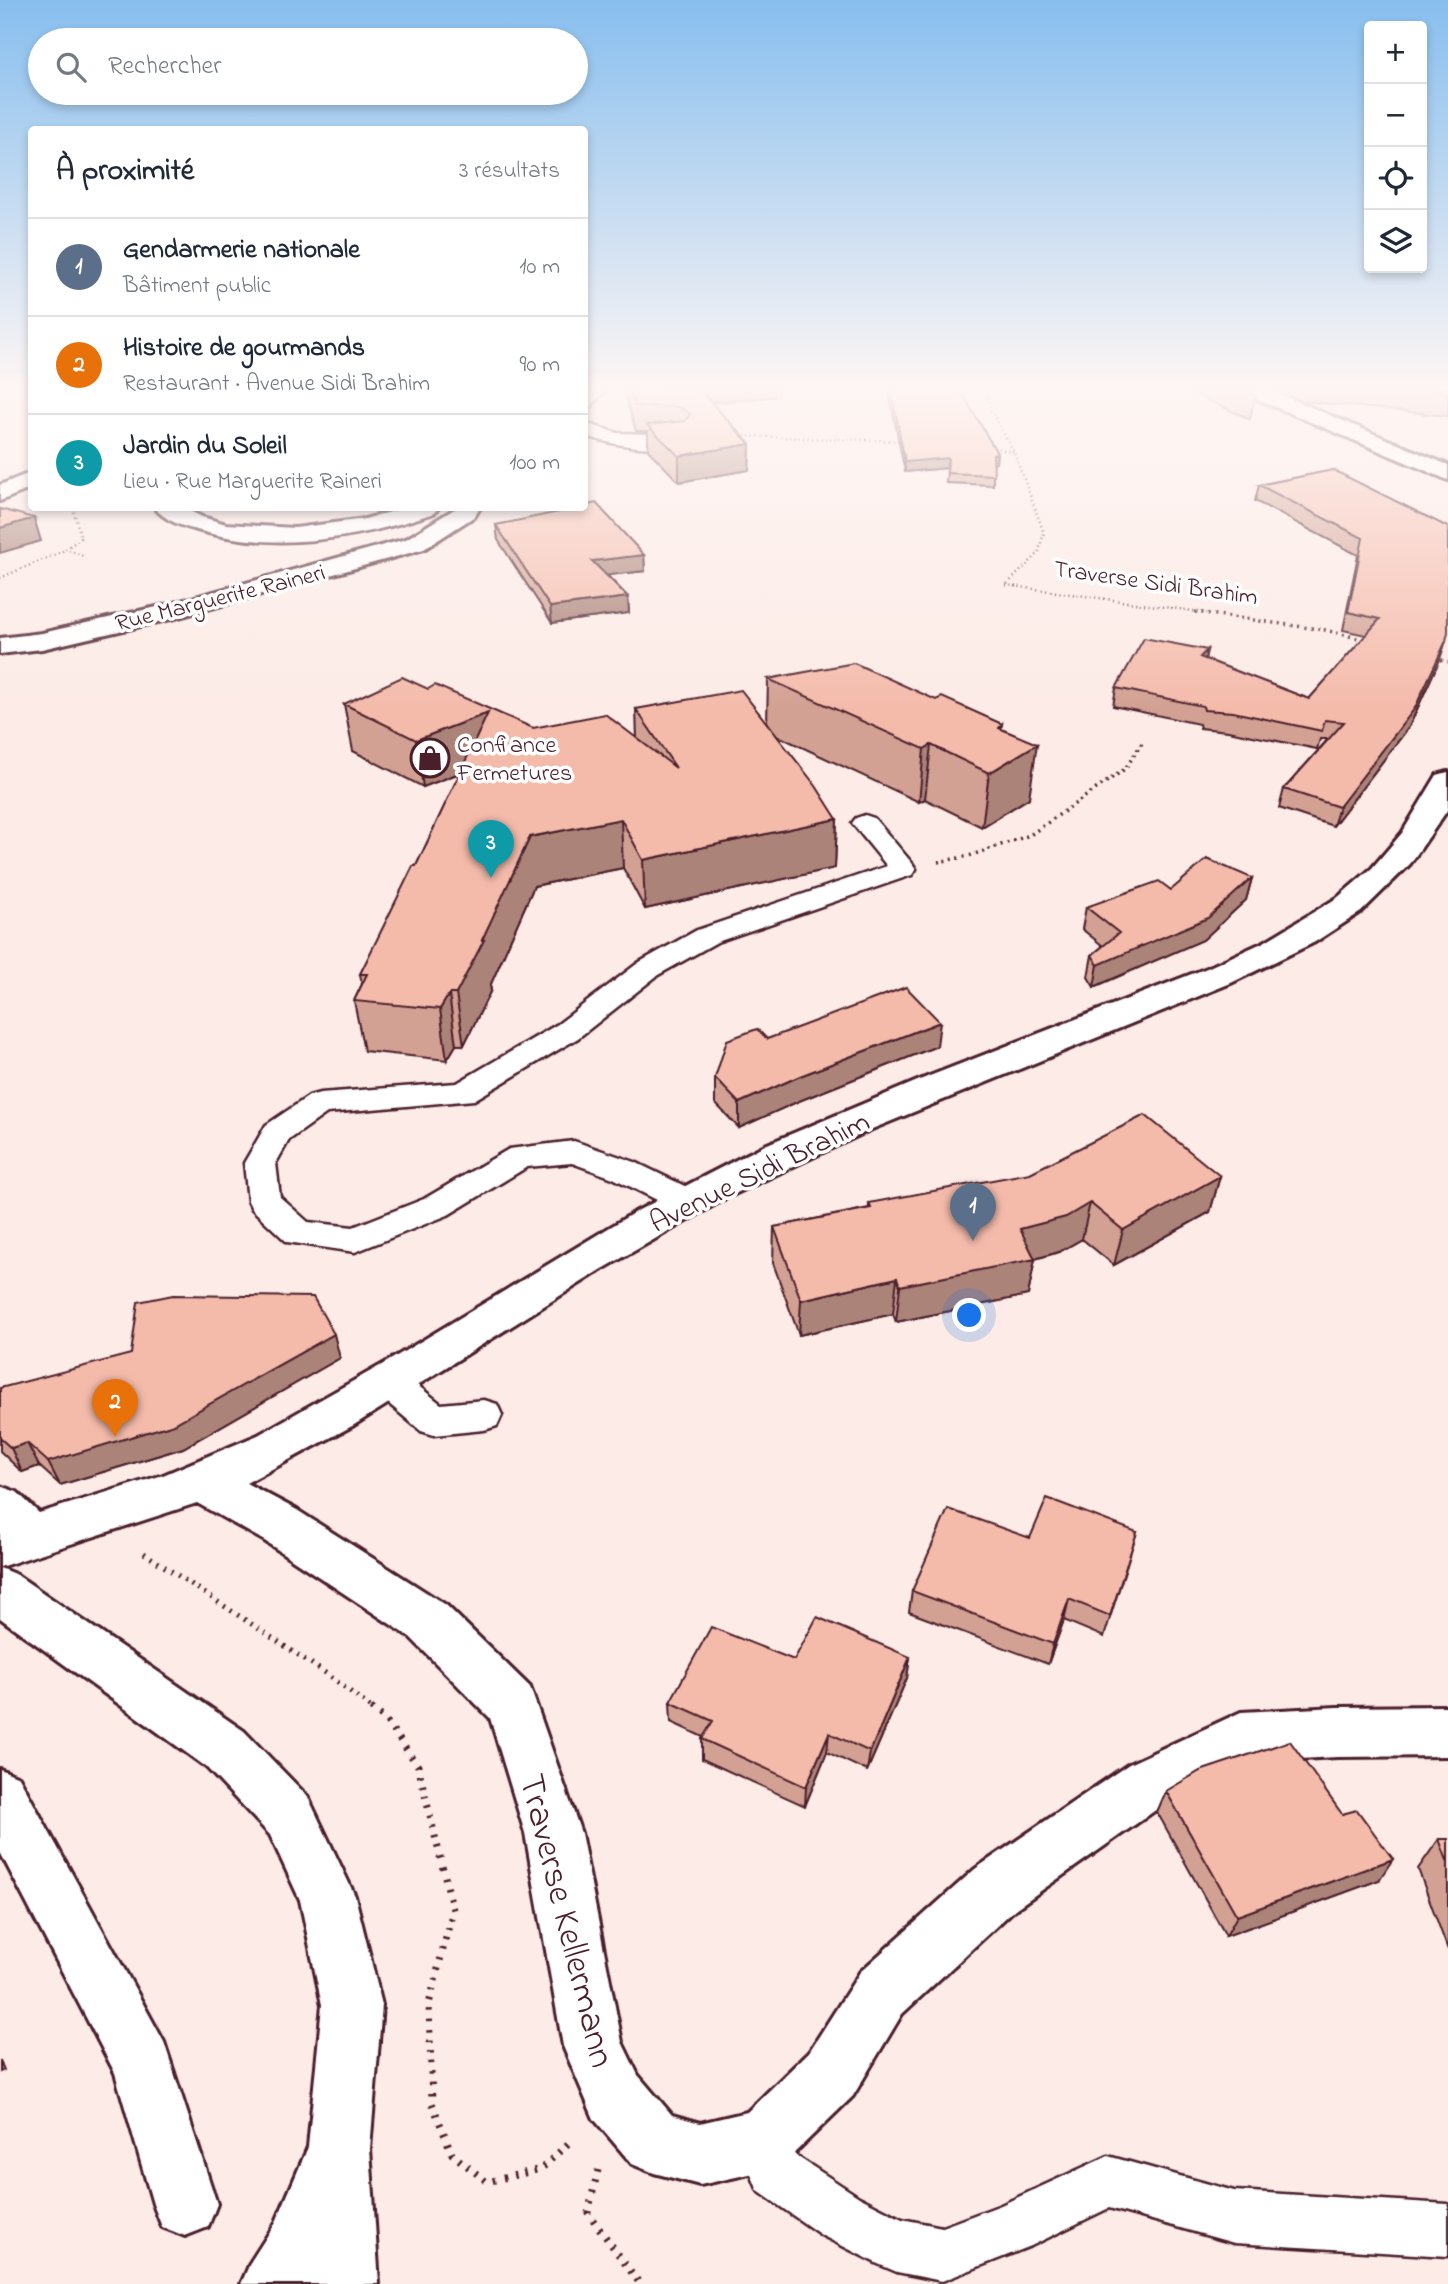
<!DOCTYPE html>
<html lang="fr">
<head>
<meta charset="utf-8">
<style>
  body { margin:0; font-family:"Indie Flower",sans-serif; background:#f6f6f7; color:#1f2937 }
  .controls { position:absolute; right:21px; top:21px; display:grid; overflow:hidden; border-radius:7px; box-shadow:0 4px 10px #0003 }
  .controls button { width:63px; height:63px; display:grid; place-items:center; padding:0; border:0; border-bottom:2px solid #e0e1e3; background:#fff; color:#1f2937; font:35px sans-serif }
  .you { position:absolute; left:970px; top:1316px; width:24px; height:24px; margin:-18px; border:5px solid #fff; border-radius:50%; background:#1a73e8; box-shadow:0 0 0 10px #1a73e833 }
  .badge { display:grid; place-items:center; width:46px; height:46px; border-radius:50%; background:#1a73e8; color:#fff; font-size:23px; font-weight:700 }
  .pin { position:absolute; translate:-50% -58px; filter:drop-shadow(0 2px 4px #0008) }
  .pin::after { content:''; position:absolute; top:37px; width:24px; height:21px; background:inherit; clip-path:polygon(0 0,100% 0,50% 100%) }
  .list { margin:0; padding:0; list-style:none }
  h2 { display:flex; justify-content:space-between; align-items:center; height:91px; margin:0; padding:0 28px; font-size:30px }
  h2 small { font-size:23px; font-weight:400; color:#747a83 }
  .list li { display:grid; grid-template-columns:46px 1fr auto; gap:21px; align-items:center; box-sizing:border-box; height:98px; padding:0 28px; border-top:2px solid #e0e1e3 }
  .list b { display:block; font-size:26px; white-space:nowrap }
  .list p { margin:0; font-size:23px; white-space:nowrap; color:#747a83 }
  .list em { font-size:23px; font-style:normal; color:#747a83 }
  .icon { flex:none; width:38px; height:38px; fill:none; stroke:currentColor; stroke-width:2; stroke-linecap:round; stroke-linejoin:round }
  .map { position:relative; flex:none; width:1448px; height:2284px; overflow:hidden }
  .search { position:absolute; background:#fff; box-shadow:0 4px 10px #0003; left:28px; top:28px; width:560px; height:77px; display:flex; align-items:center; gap:18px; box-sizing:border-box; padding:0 24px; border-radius:38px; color:#747a83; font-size:26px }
  .panel { position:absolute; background:#fff; box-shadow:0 4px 10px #0003; left:28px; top:126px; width:560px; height:385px; border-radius:7px }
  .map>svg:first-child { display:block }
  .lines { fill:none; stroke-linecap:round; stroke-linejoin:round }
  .service-casing { stroke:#4a1f2b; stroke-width:5 }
  .minor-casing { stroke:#4a1f2b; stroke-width:6 }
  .secondary-casing { stroke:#4a1f2b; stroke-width:6 }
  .path-far3 { stroke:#4a1f2b; stroke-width:2.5; stroke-dasharray:1 3.5; stroke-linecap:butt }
  .path-far2 { stroke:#4a1f2b; stroke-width:3.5; stroke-dasharray:2 4.5; stroke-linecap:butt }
  .path-far1 { stroke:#4a1f2b; stroke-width:5; stroke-dasharray:2 6; stroke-linecap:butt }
  .path { stroke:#4a1f2b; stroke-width:7; stroke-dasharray:2.5 8; stroke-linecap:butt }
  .service { fill:#fff; fill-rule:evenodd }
  .minor { fill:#fff; fill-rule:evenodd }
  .secondary { fill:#fff; fill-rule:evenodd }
  .wall { fill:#d2a193; stroke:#4a1f2b; stroke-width:2 }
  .shaded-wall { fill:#ab8378; stroke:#4a1f2b; stroke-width:2 }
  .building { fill:#f4bbab; stroke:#4a1f2b; stroke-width:2 }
  .labels { text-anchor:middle; stroke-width:7; stroke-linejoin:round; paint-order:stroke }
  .far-street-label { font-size:24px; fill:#4a1f2b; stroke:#fff }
  .far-poi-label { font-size:24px; fill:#4a1f2b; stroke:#fff; text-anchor:start }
  .street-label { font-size:30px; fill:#4a1f2b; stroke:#fff }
  .near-street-label { font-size:37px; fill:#4a1f2b; stroke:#fff }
</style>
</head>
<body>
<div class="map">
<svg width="1448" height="2284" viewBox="0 0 1448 2284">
  <rect width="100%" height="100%" fill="#fcebe6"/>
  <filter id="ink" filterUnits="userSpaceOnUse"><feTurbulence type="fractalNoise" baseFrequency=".0143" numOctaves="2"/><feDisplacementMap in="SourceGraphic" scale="14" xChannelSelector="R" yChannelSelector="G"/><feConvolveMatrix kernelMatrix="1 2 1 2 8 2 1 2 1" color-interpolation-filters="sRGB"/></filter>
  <g filter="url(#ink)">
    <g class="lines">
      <defs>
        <path id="service" d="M584 423 618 433 679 435 688 440 685 444C654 452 614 446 584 435Z
          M865 815 874 818 912 863 916 869 912 875 717 942 658 975 578 1038 474 1100 327 1113 289 1140 276 1163 280 1197 308 1222 353 1227 424 1199 509 1149 574 1141 635 1162 697 1192 701 1200 697 1208 685 1212 673 1208 613 1178 572 1163 527 1167 448 1215 355 1252 287 1242 252 1209 248 1201 244 1163 266 1125 309 1096 320 1093 457 1083 558 1024 638 963 697 930 887 866 852 823 856 818Z
          M388 1368 401 1372 441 1404 484 1400 497 1404 502 1415 497 1426 484 1430 434 1435 421 1431 375 1392 370 1382 375 1372Z
          M763 2114 781 2122 795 2155 859 2197 902 2219 942 2227 1001 2205 1108 2156 1234 2191 1448 2204V2256L1234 2243 1109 2208 1031 2246 942 2281 897 2272 878 2264 821 2235 758 2191 737 2140 745 2122Z"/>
        <path id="minor" d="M1237 388H1265L1448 465V480L1240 392Z
          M32 472V488L0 501V485Z
          M456 508H480L475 516 424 549 175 618 42 649 0 654V638L42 633 170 604 406 539Z
          M1448 772V809L1410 864 1361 912 1315 942 1231 983 872 1129 728 1197 601 1270 354 1425 246 1483 297 1510 446 1605 530 1687 581 1833 622 2042 638 2075 672 2115 700 2123 747 2112 809 2052 860 1972 975 1869 1129 1764 1241 1712 1337 1707 1448 1706V1756L1337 1757 1246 1762 1167 1802 1015 1909 902 2014 853 2096 785 2162 763 2171 700 2185 654 2173 632 2164 594 2119 563 2046 525 1833 490 1718 410 1637 263 1540 197 1503 0 1567V1486L17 1492 39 1513 163 1475 258 1435 385 1363 635 1212 765 1145 927 1077 1207 968 1264 942 1337 898 1372 868 1402 833 1437 775Z
          M0 1769 19 1777 164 2042 217 2204 208 2227 185 2236 162 2227 153 2204 115 2073 0 1852Z"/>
        <path id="secondary" d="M607 388 591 406 584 408 585 388Z
          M155 508H184L202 517 226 524 295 528 365 519 405 508H438L434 513C358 539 276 553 197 530 184 527 164 520 155 508Z
          M0 1568 17 1575 244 1731 308 1797 355 1896 382 2005 370 2149 379 2284H241L251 2261 276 2222 308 2147 322 2005 300 1900 270 1835 206 1767 0 1618Z"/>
      </defs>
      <use href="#service" class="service-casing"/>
      <use href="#minor" class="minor-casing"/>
      <use href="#secondary" class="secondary-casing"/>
      <path class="path-far3" d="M987 388 990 409 1014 452 1044 533 1038 554 1006 585
        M740 436 902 441
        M990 447 1014 452
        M69 550 85 557
        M0 578 63 551 81 538 73 508
        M1006 585 1207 613"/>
      <path class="path-far2" d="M1195 612 1325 630 1365 640
        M1435 658 1448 662
        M938 862 969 856 1030 835 1125 769 1142 743"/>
      <path class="path-far1" d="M144 1553 330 1676 374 1710"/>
      <path class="path" d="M371 1708 385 1719 418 1766 453 1910 429 2004 432 2103 452 2154 487 2182 541 2169 573 2139
        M598 2170 588 2213 640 2284"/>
      <use href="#service" class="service"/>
      <use href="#minor" class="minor"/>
      <use href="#secondary" class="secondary"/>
    </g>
    <path class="wall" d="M623 388H778V396L711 403 750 444 749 470 679 482 648 450V431H636Z
      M888 388H959L997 453 996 463 993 464V485L946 483 947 468 905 472Z
      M1181 388H1251L1255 396 1250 419Z
      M1272 388H1448V416L1302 401Z
      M1333 470 1440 659 1409 727 1333 826 1279 808 1284 789 1328 739H1320L1317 749 1228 731 1200 728 1199 724 1113 706 1116 688 1207 650 1205 659 1309 699 1366 635 1343 630 1358 555 1255 501 1259 485Z
      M496 525 644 555 645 571 607 575 628 597 629 613 552 623 498 540Z
      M768 679 1001 729 1029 798 982 827 925 799 919 802 776 735 837 819 835 868 645 909 623 868 534 886 490 986 491 990 464 1045H456L447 1060 364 1051 354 1001 362 984 360 974 416 866 460 773 423 787 353 751 344 704 428 689 533 728 637 739 636 709 767 724Z
      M1252 878 1246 900 1203 940 1094 987 1088 977 1092 955 1103 946 1082 929 1086 907 1171 890Z
      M767 1039 937 1046 799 1101 739 1128 715 1103V1078Z
      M1220 1176 1210 1212 1114 1265 1082 1239 1059 1252 1035 1259 1028 1295 896 1322 893 1314 799 1335 773 1263 774 1227 869 1208V1203Z
      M340 1358 183 1448 60 1485 39 1466 22 1472 0 1451V1388Z
      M1137 1532 1104 1637 1064 1620 1048 1664 909 1612 912 1591 1030 1538Z
      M910 1657 907 1678 867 1771 827 1752 805 1806 702 1759V1739L703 1737 671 1722 670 1702 794 1660Z
      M1166 1791 1379 1880 1226 1936 1157 1812Z
      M1439 1839H1448V1950L1418 1869Z"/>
    <path class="shaded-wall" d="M691 388H778V396L691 404Z
      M750 444 749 470 679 482V456Z
      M997 453 996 463 992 464 993 454Z
      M948 458 947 468 905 472V462Z
      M34 518 41 541 0 553V528Z
      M644 555 645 571 593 577 592 561Z
      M628 597 629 613 552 623 550 607Z
      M1446 641 1440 659 1409 727 1333 826 1339 807Z
      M1207 650 1203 668 1200 657Z
      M488 713 493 760 423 787 416 740Z
      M1002 724 996 769 1037 744 1029 798 982 827 989 773 999 728Z
      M931 745 925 799 919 802 924 749Z
      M621 819 623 868 534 886 490 986 491 990 464 1045 456 994 530 837Z
      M837 819 835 868 645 909 643 860Z
      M1252 878 1246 900 1203 940 1094 987 1098 965Z
      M449 994 456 1045 447 1060 440 1009Z
      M940 1022 937 1046 799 1101 739 1128V1103L800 1076Z
      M1220 1176 1210 1212 1114 1265 1123 1230Z
      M1090 1203 1082 1239 1059 1252 1031 1260 1035 1259 1028 1295 896 1322 900 1286 1020 1229Z
      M897 1278 893 1314 799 1335 801 1300Z
      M334 1334 340 1358 183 1448 60 1485 48 1462Z
      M27 1443 39 1466 22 1472 11 1448Z
      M1069 1599 1064 1620 1048 1664 1053 1644Z
      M910 1657 907 1678 867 1771 870 1752Z
      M829 1733 827 1752 805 1806 806 1787Z
      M1393 1859 1379 1880 1226 1936 1237 1916Z
      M0 2060 4 2070 0 2072Z"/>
    <path class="building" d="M630 388H698L750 444 679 456 647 425 685 421 690 414 679 407 635 406Z
      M891 388H959L997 453 993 454 994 475 947 473 948 458 905 462Z
      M1236 388H1251L1255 396Z
      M1403 388H1448V393Z
      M1333 470 1448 527V632L1446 641 1415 708 1339 807 1284 789 1344 722 1325 720 1322 731 1233 712 1204 710 1203 706 1116 688 1144 638 1207 650 1200 657 1309 699 1380 619 1348 612 1363 538 1259 485Z
      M596 503 644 555 592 561 628 597 550 607 496 525 578 508H584V506Z
      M0 509 34 518 0 528Z
      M854 663 936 700 942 697 1002 724 999 728 1037 744 989 773 931 745 924 749 768 679Z
      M402 677 428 689 435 685 533 728 605 714 676 768 636 709 741 690 816 786 837 819 643 860 621 819 530 837 482 940H484L456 994H449L440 1009 354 1001 367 974H360L413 866H416L488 713 416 740 344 704Z
      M1207 859 1252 878 1208 918 1098 965 1092 955 1119 933 1086 907 1159 881 1171 890Z
      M906 987 940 1022 800 1076 739 1103 715 1078 727 1040 757 1029 767 1039Z
      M1145 1115 1220 1176 1123 1230 1090 1203 1066 1217 1020 1229 1035 1259 900 1286 897 1278 801 1300 774 1227 871 1208 869 1203 1030 1173Z
      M173 1295 313 1297 334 1334 174 1424 48 1462 27 1443 11 1448 0 1438V1388L131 1354 138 1302Z
      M1047 1498 1137 1532 1110 1616 1069 1599 1053 1644 912 1591 948 1509 1030 1538Z
      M817 1617 910 1657 870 1752 829 1733 806 1787 702 1739 713 1721 670 1702 711 1627 794 1660Z
      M1290 1741 1342 1814 1357 1810 1393 1859 1237 1916 1166 1791 1200 1771Z
      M1439 1839H1448V1863Z"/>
  </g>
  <linearGradient id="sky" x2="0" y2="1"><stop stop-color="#87beee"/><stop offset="0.55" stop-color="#fef6f4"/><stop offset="1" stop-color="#fef6f4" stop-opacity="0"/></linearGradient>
  <rect width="1448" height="708" fill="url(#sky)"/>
  <defs>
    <symbol id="shop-ring" viewBox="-11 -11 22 22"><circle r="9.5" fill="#fff" stroke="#4a1f2b" stroke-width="1.5"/><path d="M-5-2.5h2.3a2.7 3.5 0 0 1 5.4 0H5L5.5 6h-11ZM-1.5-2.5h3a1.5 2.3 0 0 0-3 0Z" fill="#4a1f2b"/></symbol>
  </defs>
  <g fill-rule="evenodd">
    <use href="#shop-ring" x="408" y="736" width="44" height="44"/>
  </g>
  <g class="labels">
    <g class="far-street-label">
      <text transform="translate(1156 582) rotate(8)" y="8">Traverse Sidi Brahim</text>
      <text transform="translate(220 597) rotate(-14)" y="8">Rue Marguerite Raineri</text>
    </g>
    <g class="far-poi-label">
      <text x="457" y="752">Confiance<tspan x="457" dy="28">Fermetures</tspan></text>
    </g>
    <g class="street-label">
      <text transform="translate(759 1171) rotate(-26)" y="10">Avenue Sidi Brahim</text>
    </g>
    <g class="near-street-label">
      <text transform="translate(569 1920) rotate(76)" y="13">Traverse Kellermann</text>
    </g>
  </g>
</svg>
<div class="controls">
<button>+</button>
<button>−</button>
<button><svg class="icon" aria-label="locate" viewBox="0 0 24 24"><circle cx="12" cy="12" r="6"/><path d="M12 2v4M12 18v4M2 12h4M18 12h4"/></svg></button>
<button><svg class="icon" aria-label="layers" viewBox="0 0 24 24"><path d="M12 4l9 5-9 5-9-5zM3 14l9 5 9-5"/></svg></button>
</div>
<div class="you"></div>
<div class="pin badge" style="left:973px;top:1241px;background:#5c6f8a">1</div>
<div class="pin badge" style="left:115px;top:1437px;background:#e8710a">2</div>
<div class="pin badge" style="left:491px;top:878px;background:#0f9aa8">3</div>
<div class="search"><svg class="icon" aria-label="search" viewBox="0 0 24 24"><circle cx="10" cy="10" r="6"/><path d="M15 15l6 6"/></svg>Rechercher</div>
<section class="panel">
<h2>À proximité<small>3 résultats</small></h2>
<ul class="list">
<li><span class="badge" style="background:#5c6f8a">1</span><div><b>Gendarmerie nationale</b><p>Bâtiment public</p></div><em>10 m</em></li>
<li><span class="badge" style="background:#e8710a">2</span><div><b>Histoire de gourmands</b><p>Restaurant · Avenue Sidi Brahim</p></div><em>90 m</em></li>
<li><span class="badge" style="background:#0f9aa8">3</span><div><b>Jardin du Soleil</b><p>Lieu · Rue Marguerite Raineri</p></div><em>100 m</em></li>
</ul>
</section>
</div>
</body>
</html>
